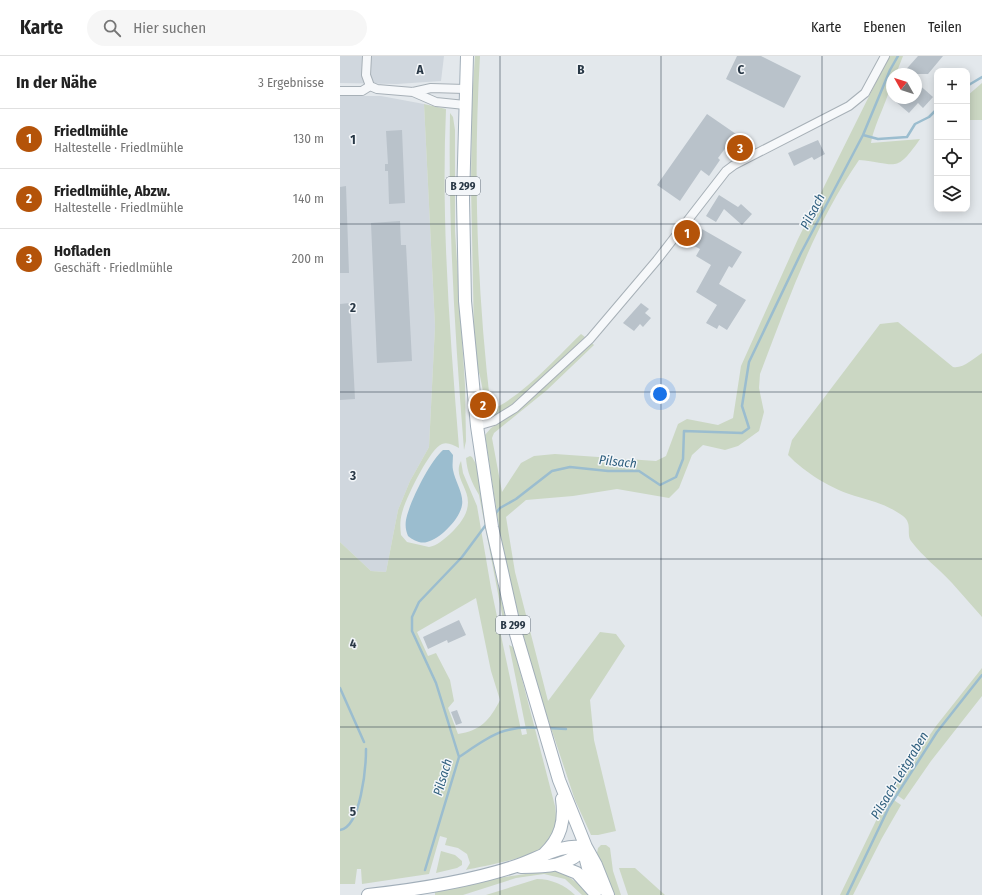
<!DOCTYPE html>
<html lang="de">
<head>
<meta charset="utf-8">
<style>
  body { margin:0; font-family:"Fira Sans Condensed",sans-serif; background:#f6f6f6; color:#222 }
  .controls { position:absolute; right:12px; top:12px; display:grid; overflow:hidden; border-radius:8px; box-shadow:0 2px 10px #0003 }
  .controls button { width:36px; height:36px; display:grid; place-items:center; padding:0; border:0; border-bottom:1px solid #e0e0e0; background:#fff; color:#222; font:20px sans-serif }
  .compass { position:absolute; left:546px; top:12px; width:36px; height:36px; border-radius:50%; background:#fff; box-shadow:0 2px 10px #0003; rotate:309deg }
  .you { position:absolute; left:320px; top:338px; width:14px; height:14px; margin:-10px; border:3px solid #fff; border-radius:50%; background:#1a73e8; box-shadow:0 0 0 6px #1a73e833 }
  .badge { display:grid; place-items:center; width:26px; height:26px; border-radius:50%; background:#b45309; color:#fff; font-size:13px; font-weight:700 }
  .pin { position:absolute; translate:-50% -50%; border:2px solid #fff; box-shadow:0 1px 4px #0006 }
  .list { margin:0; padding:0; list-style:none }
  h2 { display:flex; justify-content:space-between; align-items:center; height:52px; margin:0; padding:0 16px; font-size:17px }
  h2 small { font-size:13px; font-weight:400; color:#767676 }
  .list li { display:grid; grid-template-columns:26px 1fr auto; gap:12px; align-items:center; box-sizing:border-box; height:60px; padding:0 16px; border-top:1px solid #e0e0e0 }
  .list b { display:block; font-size:15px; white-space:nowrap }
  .list p { margin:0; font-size:13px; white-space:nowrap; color:#767676 }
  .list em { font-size:13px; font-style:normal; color:#767676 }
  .icon { flex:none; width:22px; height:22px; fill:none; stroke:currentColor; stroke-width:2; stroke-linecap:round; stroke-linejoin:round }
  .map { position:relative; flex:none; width:642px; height:839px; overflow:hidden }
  header { display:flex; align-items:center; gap:24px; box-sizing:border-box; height:56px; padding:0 20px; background:#fff; border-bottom:1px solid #e0e0e0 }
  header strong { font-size:19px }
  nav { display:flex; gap:22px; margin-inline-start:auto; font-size:14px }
  .search { width:280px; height:36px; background:#f6f6f6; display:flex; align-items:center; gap:10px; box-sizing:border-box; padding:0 14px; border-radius:22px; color:#767676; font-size:15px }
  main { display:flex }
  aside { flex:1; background:#fff }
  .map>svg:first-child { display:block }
  .built { fill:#d0d7de }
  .green { fill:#cbd7c3; fill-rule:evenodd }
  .water { fill:#9bbdcf }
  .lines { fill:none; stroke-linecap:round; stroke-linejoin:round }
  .stream { stroke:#9bbdcf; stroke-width:2.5 }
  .building { fill:#b9c2ca }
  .minor-casing { stroke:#a7b0b7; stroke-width:10 }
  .primary-casing { stroke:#a1aeb9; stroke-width:14 }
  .minor { stroke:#f6f8fa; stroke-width:8 }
  .primary { stroke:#fff; stroke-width:12 }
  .grid { fill:none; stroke:#293846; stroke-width:1; stroke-opacity:0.55 }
  .labels { text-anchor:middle; stroke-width:3; stroke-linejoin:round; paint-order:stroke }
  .shield { fill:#f3f6f9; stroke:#66717c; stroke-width:1 }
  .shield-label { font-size:11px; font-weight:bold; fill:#293846 }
  .water-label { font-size:13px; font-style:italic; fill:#2f5f7e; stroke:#f3f6f9 }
  .grid-label { font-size:13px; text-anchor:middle; font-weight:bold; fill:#293846; stroke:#f3f6f9; stroke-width:3; stroke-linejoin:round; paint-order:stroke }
</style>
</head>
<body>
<header>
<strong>Karte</strong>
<div class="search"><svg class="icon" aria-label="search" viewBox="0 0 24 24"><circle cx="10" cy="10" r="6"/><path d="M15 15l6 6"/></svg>Hier suchen</div>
<nav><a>Karte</a><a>Ebenen</a><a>Teilen</a></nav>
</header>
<main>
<aside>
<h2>In der Nähe<small>3 Ergebnisse</small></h2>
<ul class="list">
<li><span class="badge">1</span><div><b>Friedlmühle</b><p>Haltestelle · Friedlmühle</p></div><em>130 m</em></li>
<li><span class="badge">2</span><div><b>Friedlmühle, Abzw.</b><p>Haltestelle · Friedlmühle</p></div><em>140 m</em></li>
<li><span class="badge">3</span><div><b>Hofladen</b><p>Geschäft · Friedlmühle</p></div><em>200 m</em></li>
</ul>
</aside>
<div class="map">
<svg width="642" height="839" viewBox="0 0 642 839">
  <rect width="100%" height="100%" fill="#e3e8ec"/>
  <path class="built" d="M0 0H104L101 25 57 28 0 27Z
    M0 40H41L84 48 95 270 89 391 70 425 58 454 46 516 31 515 0 486Z"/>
  <path class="green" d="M135 0H140C133 118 137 236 151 354 183 340 216 302 241 278L245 281 174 348 151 362 148 361 140 320 136 307 134 277 131 130 132 44Z
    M549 0H563L556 18H552C552 39 535 64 531 87L580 83C555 119 557 107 519 104 474 169 448 245 420 318L419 332 424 356 419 375 398 390 385 394 363 389 352 399 339 432 329 442 277 433 233 440 186 444 166 461 175 516 208 645 260 576 276 578 285 590 250 644 254 684 276 775 258 779H251L235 744 193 618 162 491 145 379 151 372 176 356 251 286 254 289 207 334 154 377 152 382 162 436 181 407 194 400 215 398 316 405 326 400 338 368 347 363 378 369 393 362 401 310 458 183Z
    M642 27V64H627V40Z
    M84 48 106 53C101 166 110 279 119 392 113 389 108 386 102 388 90 392 65 444 62 457 60 464 60 471 61 479L67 486 89 491C97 490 104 483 110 478 150 440 109 428 121 405L123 417 137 450 151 532 182 679 187 678 169 589 173 591 175 596 215 750C217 764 217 778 206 789 193 802 144 810 126 814L130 807 127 798 118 792 105 789 107 782 100 780 89 818 22 828 21 813H17L15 828H0V486L31 515 46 516 58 454 70 425 89 391 95 270ZM136 542 151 615 160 644C150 664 140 675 118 678L108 652 114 645 110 624 96 597 88 600 77 576Z
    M110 57 113 61 115 74V175L125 329 126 385 124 394C115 281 108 169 110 57Z
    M558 266 613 311C623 313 634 302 642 297V561C632 550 622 538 612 527 598 512 583 501 571 485 566 477 573 468 563 460 548 449 533 445 515 440 492 433 465 417 448 399L452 384 540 268Z
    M130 400 132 401 136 408 152 501 168 574 166 579 139 439C132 427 127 416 126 402Z
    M642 612V640L591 705 564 744 551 735 596 670Z
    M548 740 561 749 542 782 513 839H500Z
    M261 789H266L270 792 273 815 281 839H274L257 797 258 792Z
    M101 795 115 799 122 805V809L117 812 96 817Z
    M279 812H295L325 839H288Z
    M214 814C229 820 238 826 249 839H242L225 823 204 818 176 822 123 839H95V836L143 824Z
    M197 823C211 823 225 829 235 839H146Z"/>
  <path class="water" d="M103 394H109L113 399C113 404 112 409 113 414 115 425 124 438 122 449 120 463 100 483 87 486 80 488 73 484 68 480 66 475 65 470 66 464 69 447 90 405 103 394Z"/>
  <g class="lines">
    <path class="stream" d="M627 30 642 21
      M523 79 538 83 567 81 575 68 589 61 597 53
      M155 458 160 452 176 443 212 415 230 411 268 415H299L320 429 336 421 343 403 344 375 402 377 409 372 402 350 409 306 461 197 523 79 550 14 558 0
      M0 632 24 686
      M208 672 226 673
      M119 701C149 681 162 669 199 672
      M0 774C21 771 26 711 26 693
      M85 814 119 701 96 627 72 575V561L79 546 122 501 148 466
      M507 839 549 751 597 676 642 619"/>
  </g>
  <path class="building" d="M397 0H421L461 20 444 52 386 23Z
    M578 0H603L588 18H562Z
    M576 26 593 41 583 52 578 47 569 57 556 46 559 42H576Z
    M367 58 396 78 378 102 380 104 369 120 361 114 340 145 317 129Z
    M62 74 65 147 49 148 48 115H45V108H48L46 75Z
    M478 84 485 98 474 104 472 101 454 110 448 97Z
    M6 130 9 217H0V131Z
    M379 139 398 151 401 148 412 158 402 169 384 153 376 166 366 160Z
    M60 165 61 189H66L72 305 37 307 31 167Z
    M362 173 402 196 392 212 389 210 379 228 406 244 387 274 379 269 377 273 366 267 377 249 356 236 371 209 356 200 360 193 352 189Z
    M10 247 15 343 0 344V248Z
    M301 247 309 253 305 257 311 262 303 271 300 268 294 275 283 267Z
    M119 564 126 579 108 587 107 584 88 593 83 581Z
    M117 654 122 667 116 669 111 656Z"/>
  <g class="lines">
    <defs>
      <path id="minor" d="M27 0 26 19 30 30
        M30 30 37 33 73 36 91 32 125 33
        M0 35H22L30 30
        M73 36 96 46 125 49
        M137 370 154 365 175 352 250 283 317 204 386 115 394 109 509 50 525 37 545 0"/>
      <path id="primary" d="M127 0 123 143 125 245 137 370 152 471 176 578 219 724 246 791 256 809 268 839
        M246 793V804L253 831
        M204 798C221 782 225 765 222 743
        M217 809 237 817 255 837
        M181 811C205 811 229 811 246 791
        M28 839C73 834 130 825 173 811 196 804 220 787 246 791"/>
    </defs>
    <use href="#minor" class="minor-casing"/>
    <use href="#primary" class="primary-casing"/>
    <use href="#minor" class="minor"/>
    <use href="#primary" class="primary"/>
  </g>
  <path class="grid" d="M160 0V839M321 0V839M482 0V839M0 168H642M0 336H642M0 503H642M0 671H642"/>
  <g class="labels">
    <g class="shield">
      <rect x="106" y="121" width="34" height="18" rx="3"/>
      <rect x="156" y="560" width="34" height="18" rx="3"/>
    </g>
    <g class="shield-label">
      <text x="123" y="134">B 299</text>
      <text x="173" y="573">B 299</text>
    </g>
    <g class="water-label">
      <text transform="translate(472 155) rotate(-63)" y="5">Pilsach</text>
      <text transform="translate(278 405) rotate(6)" y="5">Pilsach</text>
      <text transform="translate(559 719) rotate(-59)" y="5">Pilsach-Leitgraben</text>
      <text transform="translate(102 721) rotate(-74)" y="5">Pilsach</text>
    </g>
  </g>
  <g class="grid-label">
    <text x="80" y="18">A</text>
    <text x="241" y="18">B</text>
    <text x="401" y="18">C</text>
    <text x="13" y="88">1</text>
    <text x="13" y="256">2</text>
    <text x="13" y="424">3</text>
    <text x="13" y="592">4</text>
    <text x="13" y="760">5</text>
  </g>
</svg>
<div class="controls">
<button>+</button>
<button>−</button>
<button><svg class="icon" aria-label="locate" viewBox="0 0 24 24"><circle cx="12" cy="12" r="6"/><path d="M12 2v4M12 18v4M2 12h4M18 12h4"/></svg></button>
<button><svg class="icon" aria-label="layers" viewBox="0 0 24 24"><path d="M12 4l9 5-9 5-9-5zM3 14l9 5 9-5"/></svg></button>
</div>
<svg class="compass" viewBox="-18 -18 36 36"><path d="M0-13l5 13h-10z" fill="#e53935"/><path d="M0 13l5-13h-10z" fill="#767676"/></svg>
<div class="you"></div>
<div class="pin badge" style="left:347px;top:177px">1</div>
<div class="pin badge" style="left:143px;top:349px">2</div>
<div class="pin badge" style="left:400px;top:92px">3</div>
</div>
</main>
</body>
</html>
